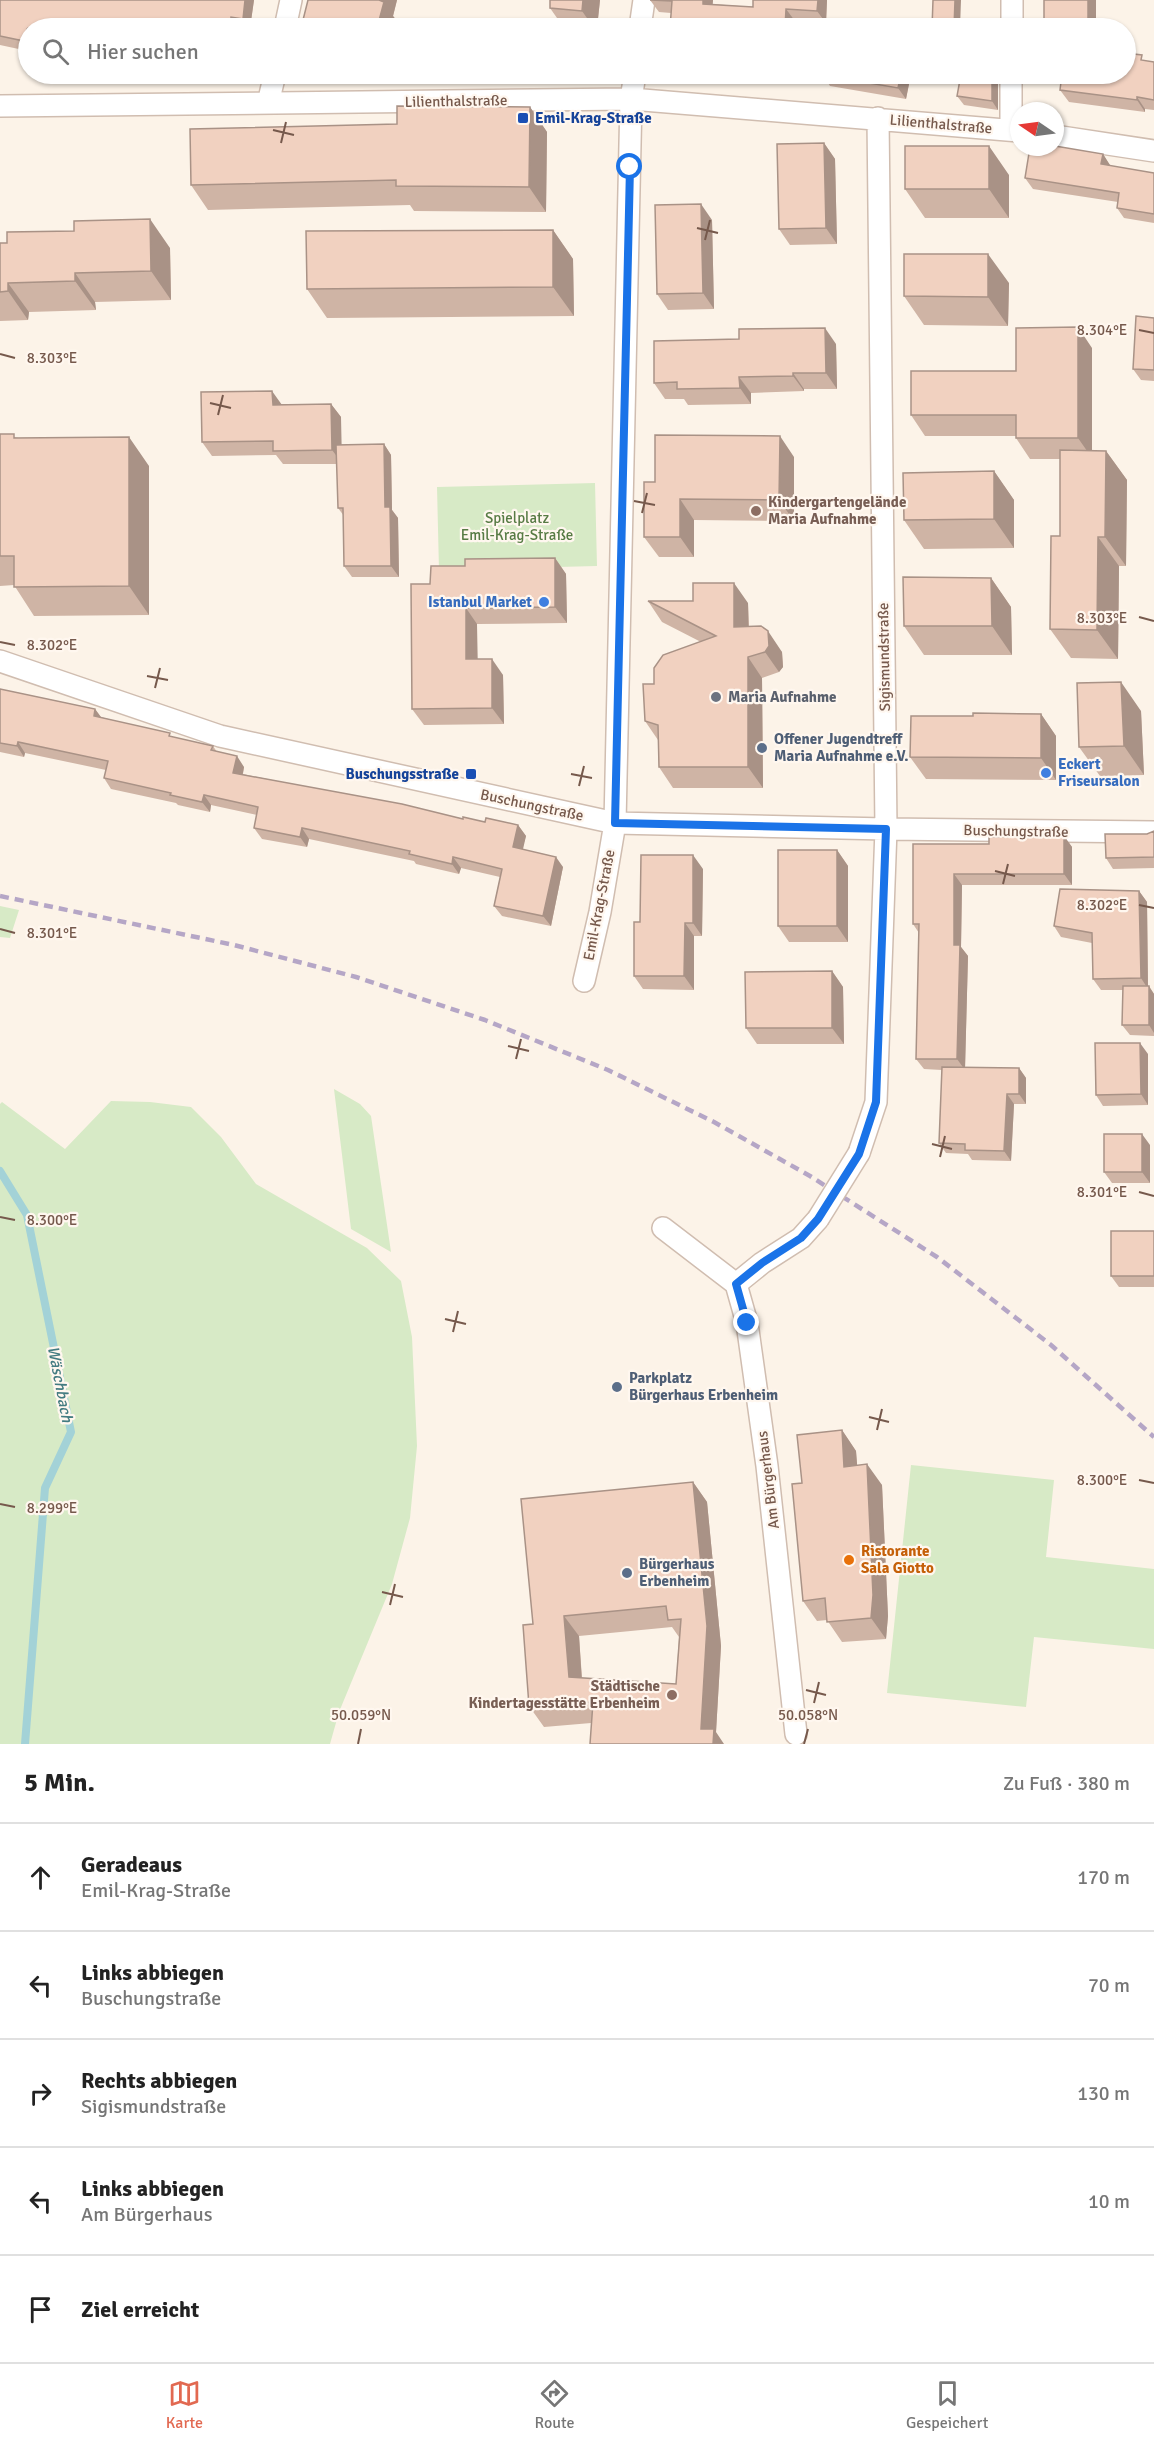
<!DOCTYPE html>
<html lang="de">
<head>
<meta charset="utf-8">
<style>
  body { margin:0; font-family:Signika,sans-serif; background:#f6f6f6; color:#222 }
  .compass { position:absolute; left:1010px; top:102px; width:54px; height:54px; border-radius:50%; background:#fff; box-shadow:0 2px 4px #0004; rotate:283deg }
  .stop { position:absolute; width:18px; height:18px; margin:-14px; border:4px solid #1a73e8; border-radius:50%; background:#fff }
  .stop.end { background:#1a73e8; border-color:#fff; box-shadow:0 2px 6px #0008 }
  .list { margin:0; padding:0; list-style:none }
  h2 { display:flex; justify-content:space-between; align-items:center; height:78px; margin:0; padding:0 24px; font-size:26px }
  h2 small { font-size:20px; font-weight:400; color:#767676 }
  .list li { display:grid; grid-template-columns:39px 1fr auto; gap:18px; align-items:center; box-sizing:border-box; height:108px; padding:0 24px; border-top:2px solid #e0e0e0 }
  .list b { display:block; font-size:22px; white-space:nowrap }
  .list p { margin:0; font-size:20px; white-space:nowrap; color:#767676 }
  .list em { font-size:20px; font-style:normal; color:#767676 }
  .icon { flex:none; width:33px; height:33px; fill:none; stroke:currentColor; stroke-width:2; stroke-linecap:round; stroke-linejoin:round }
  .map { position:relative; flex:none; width:1154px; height:1744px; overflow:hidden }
  .search { position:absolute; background:#fff; box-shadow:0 2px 4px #0004; left:18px; right:18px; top:18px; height:66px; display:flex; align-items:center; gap:15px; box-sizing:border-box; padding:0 21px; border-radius:33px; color:#767676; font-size:22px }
  .sheet { height:618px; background:#fff }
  nav { display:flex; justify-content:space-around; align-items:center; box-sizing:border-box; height:84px; border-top:2px solid #e0e0e0; background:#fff; font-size:16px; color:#767676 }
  nav a { display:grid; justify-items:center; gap:3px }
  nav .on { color:#e26951 }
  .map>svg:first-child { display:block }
  .green { fill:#d7eac6 }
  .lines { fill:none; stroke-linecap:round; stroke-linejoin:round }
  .stream { stroke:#a3d2d7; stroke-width:8 }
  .minor-casing { stroke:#d0bdb0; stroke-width:24 }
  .minor { stroke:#fff; stroke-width:21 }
  .rail { stroke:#b5a6c6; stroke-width:4.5; stroke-dasharray:9 6; stroke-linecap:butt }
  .minor-bridge-casing { stroke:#d0bdb0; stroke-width:24; stroke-linecap:butt }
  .minor-bridge { stroke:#fff; stroke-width:21 }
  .wall { fill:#cfb4a5; fill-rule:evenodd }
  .shaded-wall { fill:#a99286 }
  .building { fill:#f1d1c0; stroke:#a99286; stroke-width:1.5; fill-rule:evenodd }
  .route { stroke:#1a73e8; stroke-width:8 }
  .ticks { fill:none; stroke:#76594c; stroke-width:2 }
  .transit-dot { fill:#1a4fb4; stroke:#fff7ef; stroke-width:2 }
  .education-dot { fill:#8d6e63; stroke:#fff7ef; stroke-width:2 }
  .shop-dot { fill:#3f7fe0; stroke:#fff7ef; stroke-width:2 }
  .worship-dot { fill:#6b7280; stroke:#fff7ef; stroke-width:2 }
  .service-dot { fill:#5c6f8a; stroke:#fff7ef; stroke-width:2 }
  .food-dot { fill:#e8710a; stroke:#fff7ef; stroke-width:2 }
  .labels { text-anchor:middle; stroke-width:4.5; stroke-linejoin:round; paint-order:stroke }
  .street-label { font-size:15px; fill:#76594c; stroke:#fff7ef }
  .transit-label { font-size:15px; font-weight:bold; fill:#164399; stroke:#fff7ef; text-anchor:start }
  .education-label { font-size:15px; font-weight:bold; fill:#785e54; stroke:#fff7ef; text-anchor:start }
  .park-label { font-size:15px; fill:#577b44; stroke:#fff7ef }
  .shop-label { font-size:15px; font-weight:bold; fill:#366cbe; stroke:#fff7ef; text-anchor:end }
  .worship-label { font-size:15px; font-weight:bold; fill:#5b616d; stroke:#fff7ef; text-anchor:start }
  .service-label { font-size:15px; font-weight:bold; fill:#4e5e75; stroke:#fff7ef; text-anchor:start }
  .food-label { font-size:15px; font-weight:bold; fill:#c56008; stroke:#fff7ef; text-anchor:start }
  .water-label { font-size:16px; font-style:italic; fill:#437b81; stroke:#fff7ef }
  .ticks-label { font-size:15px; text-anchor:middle; fill:#76594c; stroke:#fff7ef; stroke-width:4.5; stroke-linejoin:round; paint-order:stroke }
</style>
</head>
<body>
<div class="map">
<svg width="1154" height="1744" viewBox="0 0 1154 1744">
  <rect width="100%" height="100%" fill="#fcf3e8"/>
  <path class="green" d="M595 483 597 566 439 570 437 487Z
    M0 906 19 910 10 938 0 937Z
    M334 1089 360 1104 371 1116 391 1252 351 1229Z
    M111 1101 150 1102 191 1107 221 1137 256 1184 367 1248 401 1281 412 1337 417 1446 410 1518 392 1584 339 1712 330 1744H0V1104L2 1102 65 1149Z
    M911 1465 1054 1480 1046 1557 1154 1569V1649L1034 1637 1026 1707 887 1693Z"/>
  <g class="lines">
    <path class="stream" d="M0 1171 27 1215 71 1432 45 1488 25 1744"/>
    <defs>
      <path id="minor" d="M285 28 291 0
        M640 28 644 0
        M1012 28V0
        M268 103 275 74
        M0 106 631 99 1019 131
        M1011 130V74
        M1055 136 1154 151
        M0 661 220 736 615 823 886 829 1154 832
        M584 981 600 912 615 823 631 99 635 74
        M859 1153 876 1102 886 829 878 118
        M663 1228 736 1284 747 1323 767 1466 796 1734
        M736 1284 762 1263 801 1238 818 1219"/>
    </defs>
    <use href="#minor" class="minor-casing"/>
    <use href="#minor" class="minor"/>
    <path class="rail" d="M0 896 234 945 356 977 485 1020 608 1070 714 1122 810 1176 937 1257 1051 1345 1154 1437"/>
    <defs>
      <path id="minor-bridge" d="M818 1219 859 1153"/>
    </defs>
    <use href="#minor-bridge" class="minor-bridge-casing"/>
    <use href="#minor-bridge" class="minor-bridge"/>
  </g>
  <path class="wall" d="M0 0H254L250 28H28V51L0 45Z
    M308 0H397L393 16 397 21 395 28H305L302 24Z
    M550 0H600L597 28H564L550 8Z
    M650 0H713L712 4 753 7V0H827L826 23 795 21 794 28H670L671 13 659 12Z
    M1146 61 1154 62V110L1145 109V112L1069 102 1060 90Z
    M911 74 906 99 830 86 823 75Z
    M961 74H998V110L964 105 957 96Z
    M530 107 547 132 546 212 414 211 410 205 208 210 191 185 397 124Z
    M824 143 835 159 837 244 790 245 779 229Z
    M1103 154 1110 166 1154 173V223L1124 218 1117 208 1118 202 1033 189 1025 178Z
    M1009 175V218H925L905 189Z
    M712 220 714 309 668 310 657 294Z
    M553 230 573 259 574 316 327 318 307 289Z
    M0 243 170 248 171 300 95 302 96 310 29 312 28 320 0 321Z
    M1009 283 1008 326 924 325 904 296Z
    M1154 318V381L1141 380 1133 369Z
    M836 344 837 389H804V391L751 393V404L688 405 684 399H665L654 383Z
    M1092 348V451H1106L1127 480 1126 566H1119L1118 659 1071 658 1050 629 1060 536V459H1030L1016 438V436H925L911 415 1016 371Z
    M281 404H331L341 417V445L384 444 391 455 392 510 398 518 399 577H352L344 566V516L338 508 337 464H283L276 455 212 456 202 442Z
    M0 434 149 466V615L34 616 14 585 0 586Z
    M794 457V521L694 520V557H659L644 537 655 482Z
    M994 471 1014 500V548L924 549 904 520Z
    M555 558 566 574 567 623 477 624V659L503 675 504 724 424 725 412 709 430 584 465 566Z
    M991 578 1011 607 1012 655H924L904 626Z
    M648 601 748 603 749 626 782 652 783 667 779 672 762 678 763 788H673L659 767 658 740 645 721 654 684 701 642 662 622Z
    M0 689 95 709 101 717 173 737 213 746 217 752 244 767 243 774 463 819 485 822 518 825 526 836 522 849 563 867 551 926 502 916 494 906 500 877 461 868 459 874 416 864 414 861 309 839 307 847 262 839 254 828 257 815 211 805 210 812 178 805 176 803 111 789 104 778 106 770 25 753 24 757 0 752Z
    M1141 711 1144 775 1100 776 1079 747Z
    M1041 714 1056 736V780L926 779 910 757 973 716Z
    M1154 831V868L1113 869 1106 858 1147 834Z
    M1064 836 1072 847V885H962L961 947 968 956 965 1067 1019 1068 1026 1078V1104H1014L1011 1161 972 1160 968 1154 946 1153 939 1143 942 1070 924 1069 916 1059 919 933 913 924V844H989Z
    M837 850 848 866V942H789L778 926Z
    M703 869 702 936H694V990L643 989 634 976 640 922Z
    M1139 891 1147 902 1148 986 1154 994V1036L1130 1035 1122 1025 1123 990H1101L1093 979 1092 943 1061 937 1054 926Z
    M832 971 843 987 844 1044H757L746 1028Z
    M1148 1054V1105L1103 1106 1096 1095Z
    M1150 1145V1183H1112L1104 1172Z
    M1154 1231V1287H1119L1111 1276Z
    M842 1430 856 1451 857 1466 882 1485 888 1616 886 1639 842 1642 827 1620 817 1621 803 1601Z
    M693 1482 707 1502 721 1646 716 1732 591 1723 544 1727 529 1706 533 1624ZM672 1627 679 1637 676 1684 582 1678 579 1636Z"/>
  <path class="shaded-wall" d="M245 0H254L250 28 243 19Z
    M379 0H397L393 16 397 21 395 28H377Z
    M583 0H600L597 28H594L582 11Z
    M703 0H713L712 16 703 4Z
    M818 0H827L826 23 817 11Z
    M955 0H961L960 28H954Z
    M1088 0H1096V28H1088Z
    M786 9 795 21 794 28H785Z
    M231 17 238 28H231L230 27Z
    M27 29 28 32V48L24 41Z
    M901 74H911L906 99 898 88Z
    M992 74H998V110L992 101Z
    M1137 97 1145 109V112L1137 100Z
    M530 107 547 132 546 212 529 187Z
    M824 143 835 159 837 244 826 228Z
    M989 146 1009 175V218L989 189Z
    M1103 154 1110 165 1109 175 1101 164Z
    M701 204 712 220 714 309 703 293Z
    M150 219 170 248 171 300 151 271Z
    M553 230 573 259 574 316 553 287Z
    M988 254 1009 283 1008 326 988 297Z
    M75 273 95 302 96 310 75 281Z
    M8 283 29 312 28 320 8 291Z
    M1078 327 1092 348V458L1078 438Z
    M825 328 836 344 837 389 826 373Z
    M793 373 804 389V391L793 376Z
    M739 377 751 393V404L740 388Z
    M272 391 282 405H273Z
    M331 404 341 417 342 463 332 450Z
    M780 436 794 457V521L779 500Z
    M129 437 149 466V615L129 586Z
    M384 444 391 455 392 510 398 518 399 577 391 566 385 507Z
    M1106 451 1127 480 1126 566 1105 537Z
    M994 471 1014 500V548L994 519Z
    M680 499 694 520V557L680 537Z
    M1098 537 1119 566 1118 659 1097 630Z
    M555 558 566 574 567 623 555 607Z
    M991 578 1011 607 1012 655 992 626Z
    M734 583 748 603 749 648 734 627Z
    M466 608 477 624 478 675 466 659Z
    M768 631 782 652 783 667 779 672 765 652Z
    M748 657 762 678 763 788 748 767Z
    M492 659 503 675 504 724 492 708Z
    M1121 682 1141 711 1144 775 1124 746Z
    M95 709 103 720 94 716Z
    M1041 714 1056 736V780L1041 758Z
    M18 742 25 753 24 757 17 746Z
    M237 756 244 767 241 783 233 773Z
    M204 795 211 805 210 812 202 802Z
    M518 825 526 836 521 858 513 847Z
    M302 828 309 839 307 847 300 837Z
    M1064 836 1072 847V885L1064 874Z
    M837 850 848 866V942L837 926Z
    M693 855 703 869 702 936 693 923Z
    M453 857 461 868 459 874 452 864Z
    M556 857 563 867 551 926 543 916Z
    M954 874 962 885 961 947 968 956 965 1070 957 1059 954 945Z
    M1139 891 1147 902 1148 989 1141 978Z
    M685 923 694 936V990L684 976Z
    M832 971 843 987 844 1044 832 1028Z
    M1149 986 1154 994V1033L1149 1025Z
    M1140 1043 1148 1054V1105L1141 1094Z
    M1019 1068 1026 1078V1104L1019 1094Z
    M1007 1094 1014 1104 1011 1161 1004 1151Z
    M1142 1134 1150 1145V1183L1142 1172Z
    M842 1430 856 1451 859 1488 844 1467Z
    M867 1464 882 1485 888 1616 886 1639 871 1618Z
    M693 1482 707 1502 721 1646 716 1732 724 1744H712L701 1729Z
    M564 1616 579 1636 583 1698 569 1677Z"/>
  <path class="building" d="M0 0H245L243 19 231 17 230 27 210 24 209 28H178L166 27V28H28V29H27L24 41 0 36Z
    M308 0H379L384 2 377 28H323L302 24Z
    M550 0H583L582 11 550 8Z
    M650 0H703V4L753 7V0H818L817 11 786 9 785 28H670L672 1Z
    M933 0H955L954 28H932Z
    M1044 0H1088V28H1044Z
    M969 20 994 22 999 28H968Z
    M1125 53 1142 55 1141 60 1154 62V100L1137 97V100L1060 90 1062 74H1125Z
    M823 74H901L898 88 823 75Z
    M961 74H992V101L957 96Z
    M397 106 530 107 529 187 396 186V180L191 185 190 129 397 124Z
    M824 143 826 228 779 229 777 144Z
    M905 146H989V189H905Z
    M1055 146 1103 154 1101 164 1154 173V214L1117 208 1119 193 1025 178 1030 147H1055Z
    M701 204 703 293 657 294 655 205Z
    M150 219 151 271 75 273V281L8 283V291L0 292V243H7V232L74 231V221Z
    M553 230V287L307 289 306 231Z
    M904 254H988V297L904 296Z
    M1136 316 1154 318V370L1133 369Z
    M1078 327V438H1016V415H911V371H1016V328Z
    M825 328 826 373H793V376L739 377 740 388 677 389V382L654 383V341L739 339V329Z
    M272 391 273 405 331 404 332 450 273 451V441L202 442 201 392Z
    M0 434H14V438L129 437V586L14 587V556H0Z
    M655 435 780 436 779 500 680 499V537H644V482H655Z
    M384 444 385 507H390L391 566H344L343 508H338L336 445Z
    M1060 450 1106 451 1105 537H1098L1097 630 1050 629 1051 536H1060Z
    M994 471V519L904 520 903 473Z
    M555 558V607L466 608V659H492V708L412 709 411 584H430L431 566H465V559Z
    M903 577 991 578 992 626H904Z
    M693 583H734V627L761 626 768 631 769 646 765 652 748 657V767H659L658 725 645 721 643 684H654V668L663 655 716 636 648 601H693Z
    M1121 682 1124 746 1079 747 1077 683Z
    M0 689 95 709 94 716 170 733 169 736 213 746 211 750 237 756 233 773 402 804 463 819V817L485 822 486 818 518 825 513 847 556 857 543 916 494 906 502 869 453 857 452 864 409 854 410 851 302 828 300 837 254 828 258 807 204 795 202 802 170 795 171 793 104 778 108 761 18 742 17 746 0 743Z
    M973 713 1041 714V758L910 757 911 716H973Z
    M1154 831V857L1106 858 1105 834H1147Z
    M1064 836V874H954V945H960L957 1059H916L919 924H913V844H989V837Z
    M778 850H837V926H778Z
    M641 855H693V923H685L684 976H634V922H640Z
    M1060 889 1139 891 1141 978 1093 979 1092 933 1054 926Z
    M832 971V1028H746L745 972Z
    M1123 986H1149V1025H1122Z
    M1095 1043H1140L1141 1094 1096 1095Z
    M942 1067 1019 1068V1094H1007L1004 1151 965 1150V1144L939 1143Z
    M1104 1134H1142V1172H1104Z
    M1111 1231H1154V1276H1111Z
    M842 1430 844 1467 867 1464 873 1595 871 1618 827 1622 825 1598 803 1601 792 1484 802 1483 797 1435Z
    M693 1482 707 1626 701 1729H714L713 1744H590L593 1702 529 1706 523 1625 533 1624 521 1499ZM666 1606 668 1620 681 1619 676 1684 569 1677 564 1616Z"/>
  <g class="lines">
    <path class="route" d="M630 167 615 823 886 829 876 1102 859 1154 818 1219 801 1238 762 1263 736 1284 747 1323"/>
  </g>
  <path class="ticks" d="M273 130 294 135M281 143 286 122M697 228 718 233M705 240 710 220M1139 330 1154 333M0 354 15 358M210 403 231 408M218 415 223 395M634 501 655 505M642 513 647 493M1139 617 1154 621M0 642 15 645M147 676 168 680M155 688 160 668M571 774 592 778M579 786 584 766M995 871 1015 876M1003 884 1008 864M1139 905 1154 908M0 929 15 933M508 1046 529 1051M516 1059 521 1039M932 1144 952 1149M940 1157 945 1136M1139 1192 1154 1196M0 1217 15 1220M445 1319 466 1324M453 1332 458 1311M869 1417 889 1422M877 1430 882 1409M1139 1480 1154 1483M0 1504 15 1507M382 1592 403 1597M390 1605 395 1584M806 1690 826 1695M814 1703 819 1682M358 1744 361 1729M804 1744 808 1729"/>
  <g class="transit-dot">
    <rect x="517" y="112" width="12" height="12" rx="3"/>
    <rect x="465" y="768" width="12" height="12" rx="3"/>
  </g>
  <g class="education-dot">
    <circle cx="756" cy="511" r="6"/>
    <circle cx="672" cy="1695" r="6"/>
  </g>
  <g class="shop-dot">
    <circle cx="544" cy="602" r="6"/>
    <circle cx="1046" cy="773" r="6"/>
  </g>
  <circle class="worship-dot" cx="716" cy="697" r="6"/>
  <g class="service-dot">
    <circle cx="762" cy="748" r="6"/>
    <circle cx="617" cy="1387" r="6"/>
    <circle cx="627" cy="1573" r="6"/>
  </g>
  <circle class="food-dot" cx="849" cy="1560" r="6"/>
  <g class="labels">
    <g class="street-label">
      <text transform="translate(456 101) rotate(-1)" y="5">Lilienthalstraße</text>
      <text transform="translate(941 124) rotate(5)" y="5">Lilienthalstraße</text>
      <text transform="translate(884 657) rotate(-91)" y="5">Sigismundstraße</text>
      <text transform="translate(532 805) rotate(12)" y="5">Buschungstraße</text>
      <text transform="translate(1016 831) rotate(1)" y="5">Buschungstraße</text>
      <text transform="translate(599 905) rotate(-79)" y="5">Emil-Krag-Straße</text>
      <text transform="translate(768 1480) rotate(-97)" y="5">Am Bürgerhaus</text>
    </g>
    <g class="transit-label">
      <text x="535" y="123">Emil-Krag-Straße</text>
      <text x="459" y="779" text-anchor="end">Buschungsstraße</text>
    </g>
    <g class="education-label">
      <text x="768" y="507">Kindergartengelände<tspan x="768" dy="17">Maria Aufnahme</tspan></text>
      <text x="660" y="1691" text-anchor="end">Städtische<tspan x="660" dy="17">Kindertagesstätte Erbenheim</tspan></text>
    </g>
    <g class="park-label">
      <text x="517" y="523">Spielplatz<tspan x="517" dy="17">Emil-Krag-Straße</tspan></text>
    </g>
    <g class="shop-label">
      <text x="532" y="607">Istanbul Market</text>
      <text x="1058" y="769" text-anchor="start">Eckert<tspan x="1058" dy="17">Friseursalon</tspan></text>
    </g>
    <g class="worship-label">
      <text x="728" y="702">Maria Aufnahme</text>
    </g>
    <g class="service-label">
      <text x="774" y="744">Offener Jugendtreff<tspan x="774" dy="17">Maria Aufnahme e.V.</tspan></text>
      <text x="629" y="1383">Parkplatz<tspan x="629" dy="17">Bürgerhaus Erbenheim</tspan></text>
      <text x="639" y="1569">Bürgerhaus<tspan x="639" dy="17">Erbenheim</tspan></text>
    </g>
    <g class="food-label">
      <text x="861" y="1556">Ristorante<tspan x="861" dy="17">Sala Giotto</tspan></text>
    </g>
    <g class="water-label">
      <text transform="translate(61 1384) rotate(79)" y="6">Wäschbach</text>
    </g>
  </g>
  <g class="ticks-label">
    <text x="1102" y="335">8.304°E</text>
    <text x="52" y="363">8.303°E</text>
    <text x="1102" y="623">8.303°E</text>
    <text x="52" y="650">8.302°E</text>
    <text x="1102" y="910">8.302°E</text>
    <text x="52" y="938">8.301°E</text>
    <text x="1102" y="1197">8.301°E</text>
    <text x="52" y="1225">8.300°E</text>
    <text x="1102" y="1485">8.300°E</text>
    <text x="52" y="1513">8.299°E</text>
    <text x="361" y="1720">50.059°N</text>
    <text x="808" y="1720">50.058°N</text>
  </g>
</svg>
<svg class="compass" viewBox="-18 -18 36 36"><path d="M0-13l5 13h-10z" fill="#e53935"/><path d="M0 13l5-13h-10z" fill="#767676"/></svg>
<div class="stop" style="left:630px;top:167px"></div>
<div class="stop end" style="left:747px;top:1323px"></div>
<div class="search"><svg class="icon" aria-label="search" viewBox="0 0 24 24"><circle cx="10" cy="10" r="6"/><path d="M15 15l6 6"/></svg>Hier suchen</div>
</div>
<section class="sheet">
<h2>5 Min.<small>Zu Fuß · 380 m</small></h2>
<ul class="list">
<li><svg class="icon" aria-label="ahead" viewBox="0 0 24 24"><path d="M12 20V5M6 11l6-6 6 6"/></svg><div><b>Geradeaus</b><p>Emil-Krag-Straße</p></div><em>170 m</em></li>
<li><svg class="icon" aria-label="left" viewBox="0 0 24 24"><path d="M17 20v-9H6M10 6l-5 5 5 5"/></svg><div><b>Links abbiegen</b><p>Buschungstraße</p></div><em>70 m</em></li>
<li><svg class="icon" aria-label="right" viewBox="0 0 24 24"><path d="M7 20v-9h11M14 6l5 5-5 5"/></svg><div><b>Rechts abbiegen</b><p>Sigismundstraße</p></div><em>130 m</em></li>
<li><svg class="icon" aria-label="left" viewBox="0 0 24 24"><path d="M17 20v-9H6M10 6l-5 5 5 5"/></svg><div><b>Links abbiegen</b><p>Am Bürgerhaus</p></div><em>10 m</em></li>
<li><svg class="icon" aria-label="arrive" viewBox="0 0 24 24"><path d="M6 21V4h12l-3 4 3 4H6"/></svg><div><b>Ziel erreicht</b></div></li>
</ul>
</section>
<nav>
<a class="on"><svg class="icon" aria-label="map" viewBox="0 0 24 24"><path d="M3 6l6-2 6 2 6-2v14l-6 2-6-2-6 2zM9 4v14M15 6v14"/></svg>Karte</a>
<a><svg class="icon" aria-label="directions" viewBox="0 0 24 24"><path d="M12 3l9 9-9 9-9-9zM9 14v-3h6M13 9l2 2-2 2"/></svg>Route</a>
<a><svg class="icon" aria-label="saved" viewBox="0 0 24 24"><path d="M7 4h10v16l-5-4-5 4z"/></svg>Gespeichert</a>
</nav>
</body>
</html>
